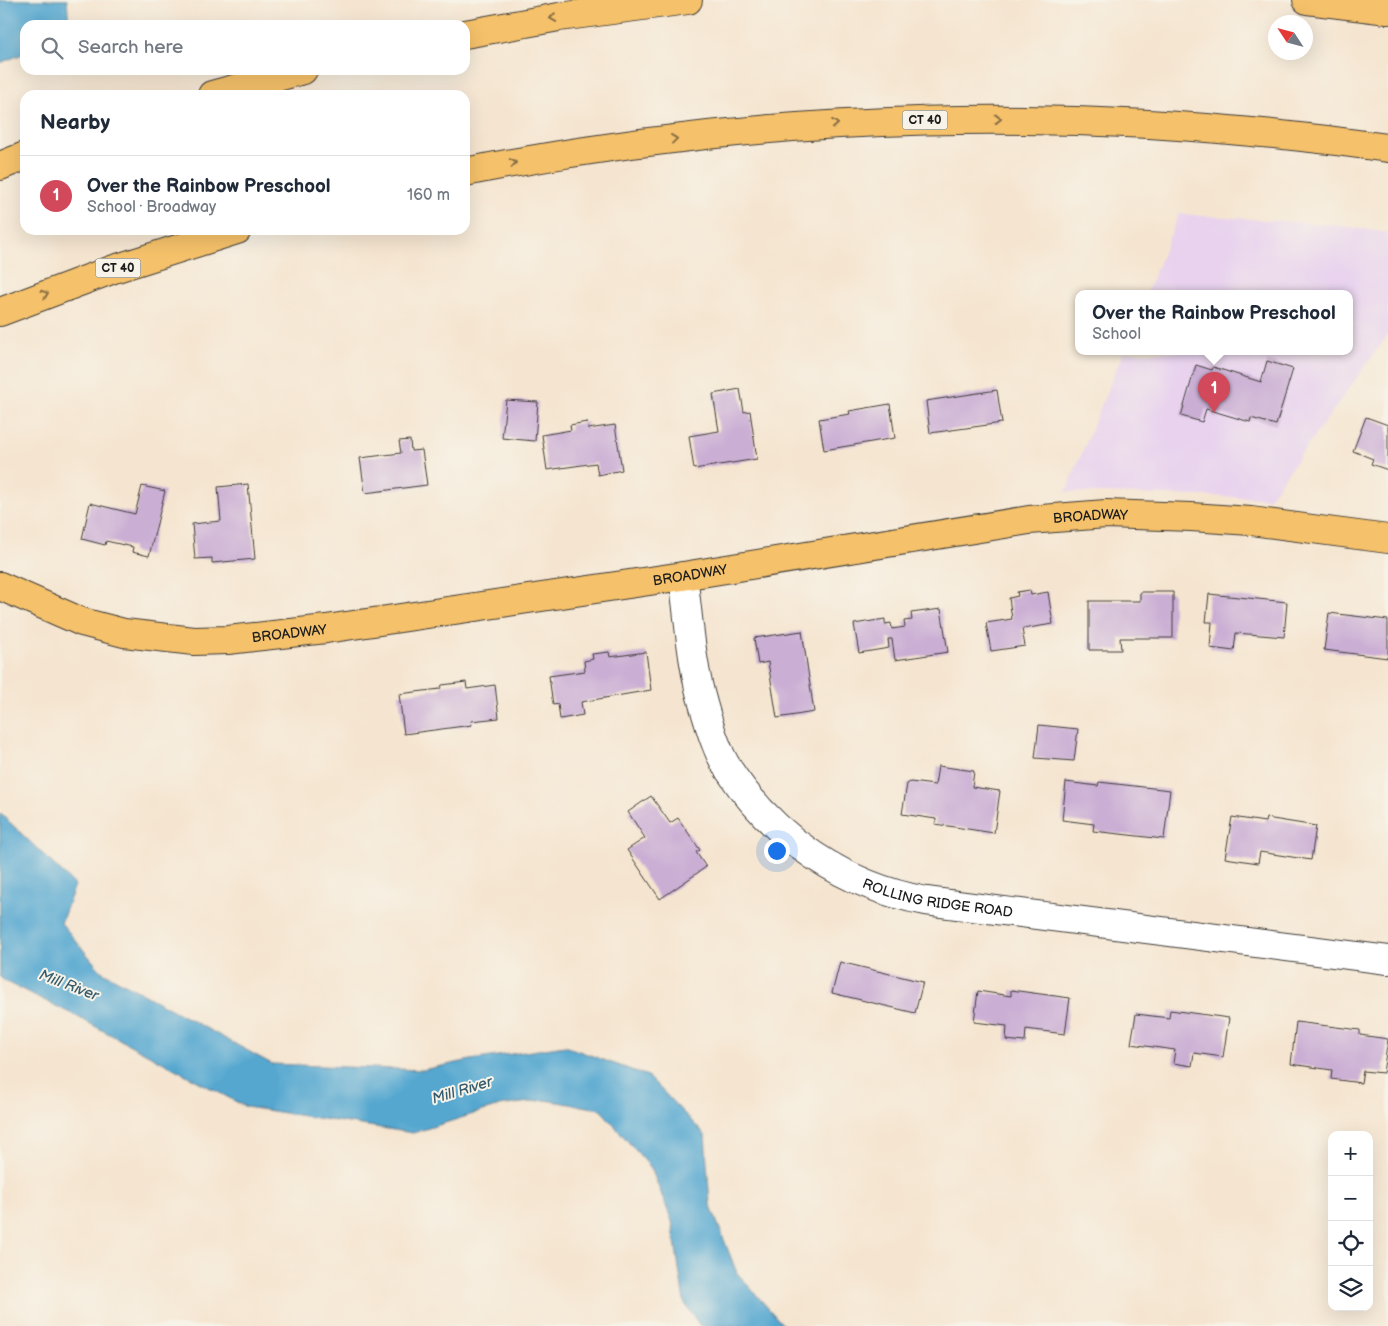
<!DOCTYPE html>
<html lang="en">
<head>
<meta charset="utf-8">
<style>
  body { margin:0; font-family:"Balsamiq Sans",sans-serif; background:#f2f2f3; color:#1f2937 }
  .controls { position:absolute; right:15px; bottom:15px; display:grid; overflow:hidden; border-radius:10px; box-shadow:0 5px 20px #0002 }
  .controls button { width:45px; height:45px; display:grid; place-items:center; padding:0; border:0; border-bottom:1px solid #e0e1e3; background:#fff; color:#1f2937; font:25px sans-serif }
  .compass { position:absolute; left:1268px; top:15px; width:45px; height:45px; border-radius:50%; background:#fff; box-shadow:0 5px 20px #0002; rotate:306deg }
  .you { position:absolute; left:776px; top:850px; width:18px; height:18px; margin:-12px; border:4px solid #fff; border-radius:50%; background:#1a73e8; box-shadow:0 0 0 8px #1a73e833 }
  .badge { display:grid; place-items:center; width:32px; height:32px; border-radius:50%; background:#d1495b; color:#fff; font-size:16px; font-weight:700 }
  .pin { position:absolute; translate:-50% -41px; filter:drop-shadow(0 1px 2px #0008) }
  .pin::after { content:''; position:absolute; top:26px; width:18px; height:15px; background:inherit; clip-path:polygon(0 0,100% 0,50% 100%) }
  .popup { position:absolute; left:1075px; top:290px; width:278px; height:65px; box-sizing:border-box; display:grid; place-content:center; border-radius:10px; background:#fff; filter:drop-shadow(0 1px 4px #0005); font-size:16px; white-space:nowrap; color:#747a83 }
  .popup b { font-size:19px; color:#1f2937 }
  .popup::after { content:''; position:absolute; left:50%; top:100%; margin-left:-10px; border:10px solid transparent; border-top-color:#fff }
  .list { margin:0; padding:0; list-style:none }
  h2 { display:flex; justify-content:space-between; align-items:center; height:65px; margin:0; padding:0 20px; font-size:21px }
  h2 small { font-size:16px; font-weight:400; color:#747a83 }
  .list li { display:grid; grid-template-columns:32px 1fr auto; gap:15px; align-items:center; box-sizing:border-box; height:80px; padding:0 20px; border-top:1px solid #e0e1e3 }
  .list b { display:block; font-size:19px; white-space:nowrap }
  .list p { margin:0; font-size:16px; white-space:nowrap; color:#747a83 }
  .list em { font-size:16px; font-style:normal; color:#747a83 }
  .icon { flex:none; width:28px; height:28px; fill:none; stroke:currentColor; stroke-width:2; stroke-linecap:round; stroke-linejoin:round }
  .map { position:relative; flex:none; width:1388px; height:1326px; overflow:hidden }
  .search { position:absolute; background:#fff; box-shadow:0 5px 20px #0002; left:20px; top:20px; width:450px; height:55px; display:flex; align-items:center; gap:12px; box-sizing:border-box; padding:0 18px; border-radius:15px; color:#747a83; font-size:19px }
  .panel { position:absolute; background:#fff; box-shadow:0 5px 20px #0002; left:20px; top:90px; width:450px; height:145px; border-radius:15px }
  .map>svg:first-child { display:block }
  .built { fill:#e8d2ee }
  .water { fill:#55a7d0; stroke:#386276 }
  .building { fill:#caaed4 }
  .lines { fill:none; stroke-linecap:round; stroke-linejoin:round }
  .minor-casing { stroke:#3d3a37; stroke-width:30 }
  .major-casing { stroke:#3d3a37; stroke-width:30 }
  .highway-casing { stroke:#3d3a37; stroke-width:30 }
  .minor { stroke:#fff; stroke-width:28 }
  .major { stroke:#f5c16b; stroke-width:28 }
  .highway { stroke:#f5c16b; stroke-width:28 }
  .oneway { stroke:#886e44 }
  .labels { text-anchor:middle; stroke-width:4; stroke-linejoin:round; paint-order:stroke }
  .shield { fill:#f7f3e8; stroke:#5e5c59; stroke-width:1 }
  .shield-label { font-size:12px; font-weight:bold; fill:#1c1c1c }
  .street-label { font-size:14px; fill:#1c1c1c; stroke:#f7f3e8 }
  .water-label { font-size:15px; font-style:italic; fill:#365b6d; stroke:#f7f3e8 }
</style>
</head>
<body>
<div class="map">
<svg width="1388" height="1326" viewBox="0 0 1388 1326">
  <rect width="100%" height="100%" fill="#f7f3e8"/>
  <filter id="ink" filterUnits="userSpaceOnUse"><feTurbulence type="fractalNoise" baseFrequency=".02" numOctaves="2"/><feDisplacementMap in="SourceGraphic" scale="10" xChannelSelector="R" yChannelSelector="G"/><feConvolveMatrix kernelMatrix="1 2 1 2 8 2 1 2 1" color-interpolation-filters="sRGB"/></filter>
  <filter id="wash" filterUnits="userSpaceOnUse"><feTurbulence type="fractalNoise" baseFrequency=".0096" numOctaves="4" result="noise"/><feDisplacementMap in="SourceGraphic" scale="20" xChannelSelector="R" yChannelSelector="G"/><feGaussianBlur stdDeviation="1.12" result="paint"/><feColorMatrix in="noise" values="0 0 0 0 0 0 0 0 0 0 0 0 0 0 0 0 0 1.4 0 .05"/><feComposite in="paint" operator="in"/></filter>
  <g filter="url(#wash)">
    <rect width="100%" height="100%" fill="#f5e5d0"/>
    <path class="built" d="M1179 214 1335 225 1388 233V335L1269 498 1066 492 1123 352H1349V294H1146Z"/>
    <path class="water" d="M0 0H67L69 25H25V53L0 63Z
      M0 813 75 885 61 923 101 971 272 1064 422 1070 471 1060 565 1046 648 1076 705 1135 710 1204 737 1273 784 1326H700L684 1302 672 1221 651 1168 600 1109 545 1100 499 1106 413 1133 246 1107 74 1015 5 981 0 977Z"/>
    <g id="blocks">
      <path class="building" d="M1267 361 1293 369 1276 425 1251 418 1250 422 1206 409 1202 422 1181 416 1196 365 1212 370 1213 367 1261 382Z
        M740 389 744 412 750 411 757 459 694 469 689 436 719 431 713 394Z
        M997 390 1002 423 930 433 926 401Z
        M506 400 538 402 535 441 502 438Z
        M890 404 895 438 824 450 819 419 850 414 849 411Z
        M1366 417 1388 425V470L1371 464 1373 459 1353 451Z
        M587 422 588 429 615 425 622 470 598 475 596 463 547 470 542 435 571 430 570 425Z
        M410 440 411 451 422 450 427 485 365 493 360 458 401 453 399 441Z
        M248 484 255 559 212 563V558L195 559 192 524 221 521 218 487Z
        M142 486 165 491 149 556 132 552 133 547 106 541 105 545 82 539 90 503 135 514Z
        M1030 590 1031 595 1048 592 1053 624 1022 629 1025 646 991 651 986 623 1012 619 1009 598 1018 596 1017 592Z
        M1140 592H1173V638H1120L1121 650H1089V601H1140Z
        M1209 594 1287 602 1284 637 1236 633 1234 651 1210 648 1212 622H1206Z
        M941 609 948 652 895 660 892 639H888L889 648 859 653 854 624 885 619V624L891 623 892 629 905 627 904 621 912 620 911 613Z
        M1329 613 1388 620V658L1324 650Z
        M802 631 814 712 777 718 768 662 758 664 754 638Z
        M609 652 610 657 646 652 651 690 581 702 583 715 560 719 558 704 553 705 549 676 585 671 584 661 593 659 592 654Z
        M466 682 467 689 495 685 499 718 471 721 472 725 404 734 399 694 440 689 442 685Z
        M1039 725 1078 729 1074 761 1035 758Z
        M938 766 974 771 972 787 1000 791 994 833 935 824 936 819 902 814 907 784 910 782 935 785Z
        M1066 782 1098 786 1099 782 1170 790 1164 839 1093 831 1094 824 1062 820Z
        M651 796 670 823 678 818 700 850 696 852 706 867 660 899 627 850 645 838 628 812Z
        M1232 817 1265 822 1266 818 1316 826 1311 860 1260 852 1258 863 1225 858Z
        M840 962 923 982 915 1013 832 993Z
        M1011 990 1070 998 1065 1034 1026 1029 1025 1042 1006 1040 1007 1026 974 1022 978 991 1011 996Z
        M1170 1010 1229 1018 1223 1057 1194 1053 1192 1066 1173 1063 1175 1050 1131 1044 1136 1014 1169 1018Z
        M1296 1022 1360 1030V1035L1388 1039 1383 1073 1363 1071 1361 1083 1331 1079 1332 1070 1291 1064Z"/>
    </g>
  </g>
  <g filter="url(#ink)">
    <use href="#blocks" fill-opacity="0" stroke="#3d3a37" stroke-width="1"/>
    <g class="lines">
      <defs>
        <g id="minor">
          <path id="s1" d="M683 576C689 619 691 664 704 707 710 728 717 752 729 770 774 839 845 886 926 901L1388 960"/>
        </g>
        <g id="major">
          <path id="s2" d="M0 586 82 622 124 633 194 641 228 640 326 629 683 576 1029 520 1106 514 1191 517 1251 521 1388 539"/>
        </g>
        <path id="highway" d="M1307 0 1388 10
          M465 34 559 17 688 0
          M212 95 303 70
          M0 166 25 156
          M465 172C769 111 1081 104 1388 148
          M0 312 114 269 237 230"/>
      </defs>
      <use href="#minor" class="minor-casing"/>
      <use href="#major" class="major-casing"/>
      <use href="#highway" class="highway-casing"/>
      <use href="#minor" class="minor"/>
      <use href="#major" class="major"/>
      <use href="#highway" class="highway"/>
    </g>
    <defs><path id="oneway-chevron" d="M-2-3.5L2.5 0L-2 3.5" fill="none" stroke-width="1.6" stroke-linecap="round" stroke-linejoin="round" transform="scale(1.25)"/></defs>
    <g class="oneway">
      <use href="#oneway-chevron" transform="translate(553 18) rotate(171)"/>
      <use href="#oneway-chevron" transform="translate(998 119)"/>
      <use href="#oneway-chevron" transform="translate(835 124) rotate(-4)"/>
      <use href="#oneway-chevron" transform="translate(674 139) rotate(-7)"/>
      <use href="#oneway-chevron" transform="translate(513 163) rotate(-10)"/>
      <use href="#oneway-chevron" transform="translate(45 294) rotate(-21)"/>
    </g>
  </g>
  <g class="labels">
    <g class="shield">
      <rect x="902.5" y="110.5" width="45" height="19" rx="4"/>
      <rect x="95.5" y="258.5" width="45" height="19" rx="4"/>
    </g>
    <g class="shield-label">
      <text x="925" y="124">CT 40</text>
      <text x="118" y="272">CT 40</text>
    </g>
    <g class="street-label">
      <text dy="5" stroke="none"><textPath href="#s2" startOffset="1109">BROADWAY</textPath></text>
      <text dy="5" stroke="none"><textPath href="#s2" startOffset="704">BROADWAY</textPath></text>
      <text dy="5" stroke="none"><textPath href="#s2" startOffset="299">BROADWAY</textPath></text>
      <text dy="5" stroke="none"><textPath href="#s1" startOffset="455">ROLLING RIDGE ROAD</textPath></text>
    </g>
    <g class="water-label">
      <text transform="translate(69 985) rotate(21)" y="5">Mill River</text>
      <text transform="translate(462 1090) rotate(-17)" y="5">Mill River</text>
    </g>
  </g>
</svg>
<div class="controls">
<button>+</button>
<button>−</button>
<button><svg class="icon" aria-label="locate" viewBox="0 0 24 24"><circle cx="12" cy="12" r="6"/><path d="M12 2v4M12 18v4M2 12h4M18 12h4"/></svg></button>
<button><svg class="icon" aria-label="layers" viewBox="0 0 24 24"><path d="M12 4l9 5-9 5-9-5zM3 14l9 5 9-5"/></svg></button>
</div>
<svg class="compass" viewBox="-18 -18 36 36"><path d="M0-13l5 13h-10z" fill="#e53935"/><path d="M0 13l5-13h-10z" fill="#747a83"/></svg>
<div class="you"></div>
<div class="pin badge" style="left:1214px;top:413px">1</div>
<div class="popup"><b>Over the Rainbow Preschool</b>School</div>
<div class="search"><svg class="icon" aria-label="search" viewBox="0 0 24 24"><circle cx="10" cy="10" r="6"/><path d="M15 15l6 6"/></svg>Search here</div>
<section class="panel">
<h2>Nearby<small></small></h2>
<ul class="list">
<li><span class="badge">1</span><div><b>Over the Rainbow Preschool</b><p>School · Broadway</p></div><em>160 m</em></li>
</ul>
</section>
</div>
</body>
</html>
